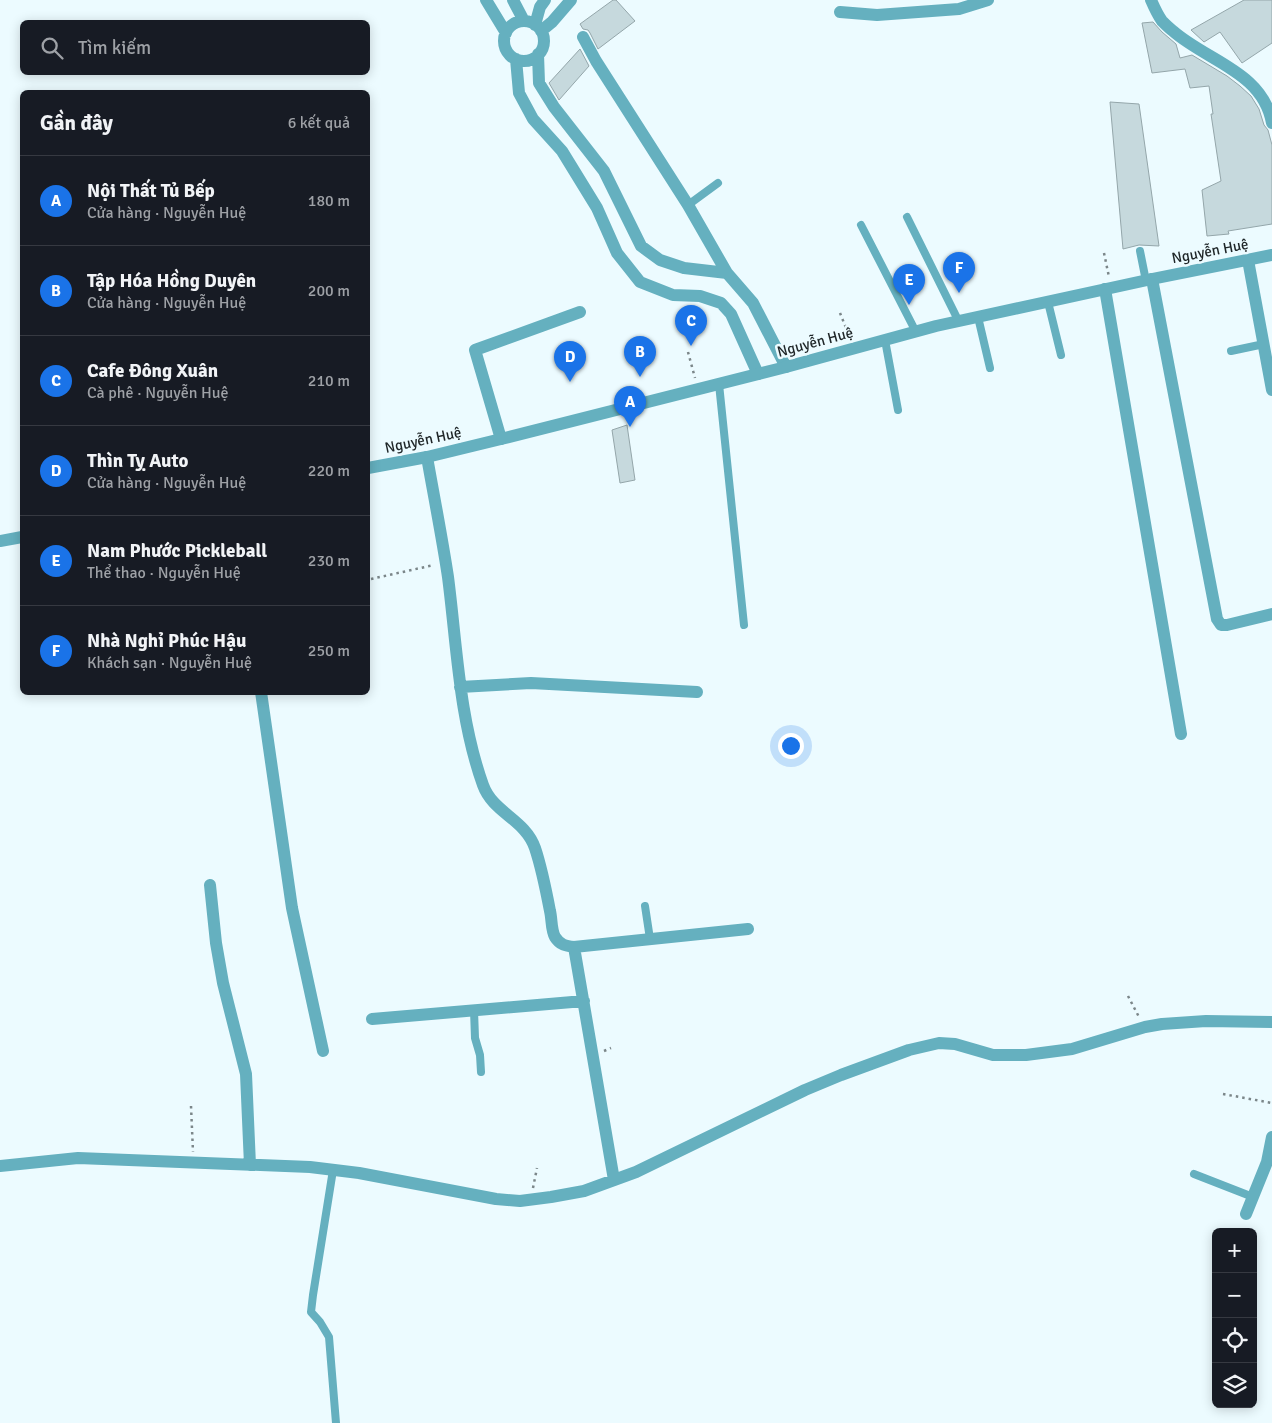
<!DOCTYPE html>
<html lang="vi">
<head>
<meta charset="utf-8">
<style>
  body { margin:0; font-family:Signika,sans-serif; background:#20242c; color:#f1f3f6 }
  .controls { position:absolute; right:15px; bottom:15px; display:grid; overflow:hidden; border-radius:8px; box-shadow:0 2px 12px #0003 }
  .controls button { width:45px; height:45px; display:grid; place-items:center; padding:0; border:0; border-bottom:1px solid #363941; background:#171b24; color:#f1f3f6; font:25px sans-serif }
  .you { position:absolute; left:790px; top:745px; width:18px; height:18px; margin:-12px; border:4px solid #fff; border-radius:50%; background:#1a73e8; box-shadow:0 0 0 8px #1a73e833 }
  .badge { display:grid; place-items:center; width:32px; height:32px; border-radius:50%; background:#1a73e8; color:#fff; font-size:16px; font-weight:700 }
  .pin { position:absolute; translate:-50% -41px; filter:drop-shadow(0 1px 2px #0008) }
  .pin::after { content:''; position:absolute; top:26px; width:18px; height:15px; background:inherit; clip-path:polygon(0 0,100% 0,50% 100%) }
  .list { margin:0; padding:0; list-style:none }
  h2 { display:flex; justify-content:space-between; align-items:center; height:65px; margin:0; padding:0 20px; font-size:21px }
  h2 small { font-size:16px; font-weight:400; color:#9ea1a6 }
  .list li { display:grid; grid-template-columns:32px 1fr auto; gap:15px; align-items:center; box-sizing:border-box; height:90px; padding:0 20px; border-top:1px solid #363941 }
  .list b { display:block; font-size:19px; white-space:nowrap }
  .list p { margin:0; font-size:16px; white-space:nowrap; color:#9ea1a6 }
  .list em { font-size:16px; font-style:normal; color:#9ea1a6 }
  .icon { flex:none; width:28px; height:28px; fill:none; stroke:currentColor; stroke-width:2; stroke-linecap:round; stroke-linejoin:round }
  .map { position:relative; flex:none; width:1272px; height:1423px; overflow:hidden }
  .search { position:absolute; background:#171b24; box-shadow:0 2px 12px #0003; left:20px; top:20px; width:350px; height:55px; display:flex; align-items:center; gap:12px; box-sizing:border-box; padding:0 18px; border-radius:8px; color:#9ea1a6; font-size:19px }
  .panel { position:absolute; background:#171b24; box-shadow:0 2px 12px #0003; left:20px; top:90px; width:350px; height:605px; border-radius:8px }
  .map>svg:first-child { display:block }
  .building { fill:#c6d9dd; stroke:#94a6aa }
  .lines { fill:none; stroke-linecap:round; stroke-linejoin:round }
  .path { stroke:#7b8689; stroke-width:2.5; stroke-dasharray:2.5 4; stroke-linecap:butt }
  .service { stroke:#65b0bf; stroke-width:8 }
  .minor { stroke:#65b0bf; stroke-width:12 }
  .tertiary { stroke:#65b0bf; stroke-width:12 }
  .labels { text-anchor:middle; stroke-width:5; stroke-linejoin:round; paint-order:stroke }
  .street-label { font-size:15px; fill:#1e2527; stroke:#ecfbff }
</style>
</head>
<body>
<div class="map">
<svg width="1272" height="1423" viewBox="0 0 1272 1423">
  <rect width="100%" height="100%" fill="#ecfbff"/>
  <path class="building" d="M613 0H616L635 21 598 49 590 33 588 30 583 29 580 24Z
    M1244 0H1272V43L1242 63 1220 32 1204 42 1191 30Z
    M1153 22 1162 32 1176 44 1180 58 1192 55 1227 76 1240 86 1251 96 1259 109 1264 125 1268 130 1272 145V224L1228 231 1229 234 1207 236 1202 190 1221 181 1211 114H1213L1209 86 1190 88 1185 69 1152 73 1142 23Z
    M580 49 589 66 559 100 549 83Z
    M1110 102 1139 104 1159 246 1139 245 1123 249Z
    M627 425 635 480 620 483 612 430Z"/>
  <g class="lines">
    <path class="path" d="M1104 253 1109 277
      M840 313 850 338
      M688 352 695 378
      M371 579 434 565
      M1128 996 1139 1017
      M604 1051 611 1048
      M1223 1094 1272 1103
      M191 1106 193 1152
      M533 1188 537 1168"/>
    <path class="service" d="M688 205 718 183
      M907 217 959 322
      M861 225 916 332
      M1140 251 1146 281
      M1048 302 1061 355
      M978 317 990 368
      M885 340 898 410
      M1231 351 1264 344
      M719 384 744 625
      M645 906 650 939
      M474 1010 475 1038 480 1055 481 1072
      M333 1170 313 1295 311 1312 320 1322 329 1337 336 1423
      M1194 1174 1253 1197"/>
    <path class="minor" d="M486 0 506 33
      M513 0 524 21
      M1151 0C1154 7 1157 14 1162 21 1165 24 1169 28 1173 31 1207 61 1263 72 1272 123
      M840 12 877 15 959 9 988 0
      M504 41a20 20 0 1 1 40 0a20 20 0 1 1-40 0Z
      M535 25 540 7 545 0
      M541 31 552 22 571 0
      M583 37 596 61 688 205 727 273
      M538 54 539 83 554 107 604 171 641 246 660 260 684 268 727 273 753 303 786 367
      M516 59 519 93 533 119 562 151 597 208 617 253 640 282 673 295 700 296 721 303 731 314 758 374
      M1248 260 1272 390
      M1152 279 1217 619 1221 625H1227L1272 614
      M1105 289 1181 734
      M501 439 475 350 580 312
      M427 457C434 497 442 537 448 577 457 647 459 718 483 785 493 813 525 819 535 848 542 869 546 890 550 911 552 919 551 930 555 937 560 945 566 946 574 947L748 929
      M460 687 531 683 697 692
      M261 692 292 908 323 1051
      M210 885 216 943 223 983 246 1074 250 1165
      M574 947 614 1180
      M372 1019 584 1001
      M0 1166 78 1158 310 1167 359 1173 496 1199 520 1201 551 1197 584 1191 636 1172 805 1090 841 1075 909 1050 939 1043 955 1044 993 1055H1026L1072 1049 1145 1027 1162 1024 1206 1021 1272 1022
      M1246 1214 1267 1162 1272 1137"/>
    <path class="tertiary" d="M368 468 427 457 501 439 786 367 936 326 1152 279 1272 255
      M0 541 22 537"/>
  </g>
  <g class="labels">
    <g class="street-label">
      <text transform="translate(1210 251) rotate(-11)" y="5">Nguyễn Huệ</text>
      <text transform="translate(815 342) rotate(-15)" y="5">Nguyễn Huệ</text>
      <text transform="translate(423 440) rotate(-12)" y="5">Nguyễn Huệ</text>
    </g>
  </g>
</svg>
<div class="controls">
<button>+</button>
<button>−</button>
<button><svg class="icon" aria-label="locate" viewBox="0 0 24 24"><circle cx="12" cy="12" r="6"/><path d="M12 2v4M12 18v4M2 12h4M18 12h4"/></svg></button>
<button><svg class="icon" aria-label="layers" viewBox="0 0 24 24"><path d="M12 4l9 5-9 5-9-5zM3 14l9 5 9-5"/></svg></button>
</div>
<div class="you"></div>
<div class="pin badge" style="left:630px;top:427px">A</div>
<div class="pin badge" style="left:640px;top:377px">B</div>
<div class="pin badge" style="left:691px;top:346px">C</div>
<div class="pin badge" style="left:570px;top:382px">D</div>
<div class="pin badge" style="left:909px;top:305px">E</div>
<div class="pin badge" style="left:959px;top:293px">F</div>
<div class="search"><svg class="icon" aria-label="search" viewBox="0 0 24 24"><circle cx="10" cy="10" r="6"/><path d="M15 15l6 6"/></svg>Tìm kiếm</div>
<section class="panel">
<h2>Gần đây<small>6 kết quả</small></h2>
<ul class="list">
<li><span class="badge">A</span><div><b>Nội Thất Tủ Bếp</b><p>Cửa hàng · Nguyễn Huệ</p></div><em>180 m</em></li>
<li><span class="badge">B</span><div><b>Tập Hóa Hồng Duyên</b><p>Cửa hàng · Nguyễn Huệ</p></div><em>200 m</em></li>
<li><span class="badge">C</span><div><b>Cafe Đông Xuân</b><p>Cà phê · Nguyễn Huệ</p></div><em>210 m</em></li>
<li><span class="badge">D</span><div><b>Thìn Tỵ Auto</b><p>Cửa hàng · Nguyễn Huệ</p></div><em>220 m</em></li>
<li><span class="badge">E</span><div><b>Nam Phước Pickleball</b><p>Thể thao · Nguyễn Huệ</p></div><em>230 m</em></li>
<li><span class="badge">F</span><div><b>Nhà Nghỉ Phúc Hậu</b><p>Khách sạn · Nguyễn Huệ</p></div><em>250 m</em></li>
</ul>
</section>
</div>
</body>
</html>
